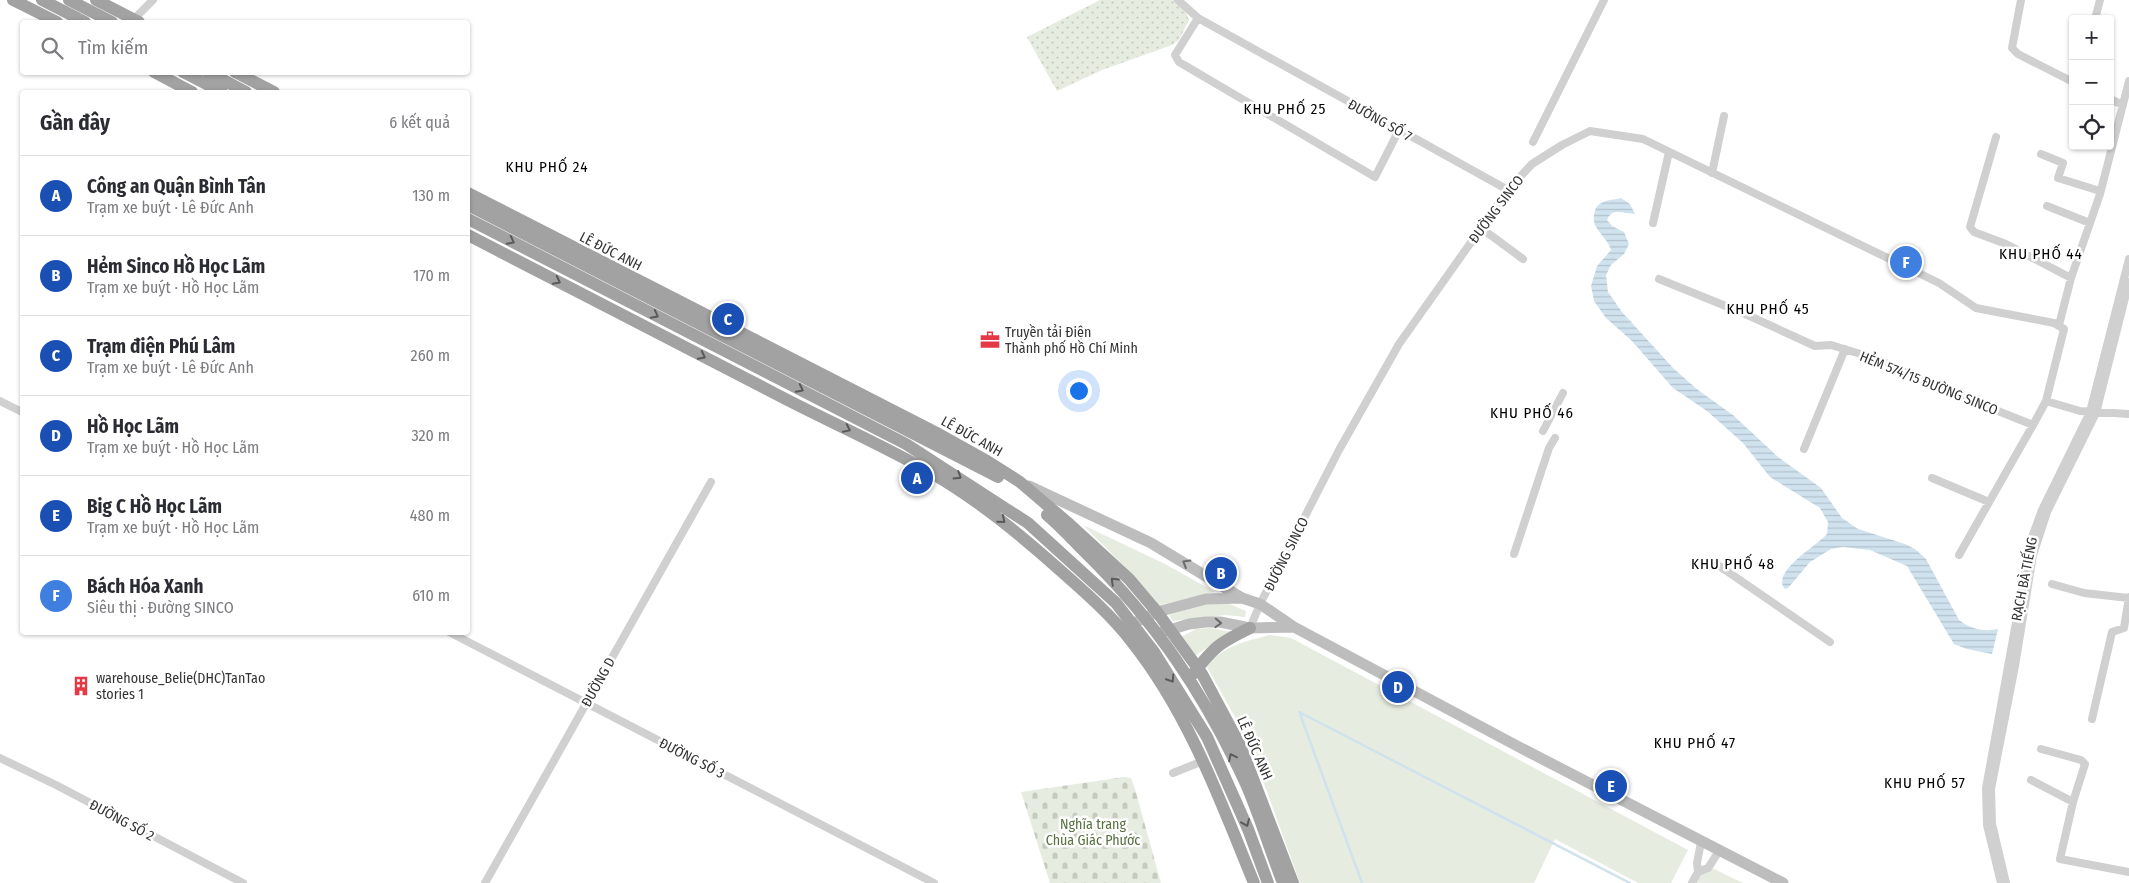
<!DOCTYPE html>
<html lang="vi">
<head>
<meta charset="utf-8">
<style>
  body { margin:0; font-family:"Fira Sans Condensed",sans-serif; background:#f7f7f7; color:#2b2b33 }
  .controls { position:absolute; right:15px; top:15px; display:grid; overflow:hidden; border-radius:5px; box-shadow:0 1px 4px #0004 }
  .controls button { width:45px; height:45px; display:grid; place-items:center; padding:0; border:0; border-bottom:1px solid #e1e1e2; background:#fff; color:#2b2b33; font:25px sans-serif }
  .you { position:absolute; left:1078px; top:390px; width:18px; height:18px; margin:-12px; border:4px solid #fff; border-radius:50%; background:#1a73e8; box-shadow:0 0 0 8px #1a73e833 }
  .badge { display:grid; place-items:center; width:32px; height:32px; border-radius:50%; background:#e63946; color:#fff; font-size:16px; font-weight:700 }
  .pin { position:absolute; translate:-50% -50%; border:2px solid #fff; box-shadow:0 1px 5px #0006 }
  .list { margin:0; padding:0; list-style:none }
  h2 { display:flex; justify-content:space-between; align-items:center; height:65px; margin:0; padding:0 20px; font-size:21px }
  h2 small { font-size:16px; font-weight:400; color:#7c7c81 }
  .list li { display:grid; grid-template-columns:32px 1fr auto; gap:15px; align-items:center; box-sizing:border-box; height:80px; padding:0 20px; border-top:1px solid #e1e1e2 }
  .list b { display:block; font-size:19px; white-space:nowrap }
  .list p { margin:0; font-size:16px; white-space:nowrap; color:#7c7c81 }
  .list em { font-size:16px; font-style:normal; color:#7c7c81 }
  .icon { flex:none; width:28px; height:28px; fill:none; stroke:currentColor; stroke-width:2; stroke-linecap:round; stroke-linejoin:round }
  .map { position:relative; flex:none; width:2129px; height:883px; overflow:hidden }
  .search { position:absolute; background:#fff; box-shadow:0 1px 4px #0004; left:20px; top:20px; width:450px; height:55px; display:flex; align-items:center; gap:12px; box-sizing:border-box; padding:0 18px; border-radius:5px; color:#7c7c81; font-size:19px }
  .panel { position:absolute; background:#fff; box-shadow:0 1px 4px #0004; left:20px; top:90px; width:450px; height:545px; border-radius:5px }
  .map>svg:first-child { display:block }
  .green { fill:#e6ecdf }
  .cemetery { fill:url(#cemetery-stones) }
  .park { fill:url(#park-dots) }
  .water { fill:url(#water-rules) }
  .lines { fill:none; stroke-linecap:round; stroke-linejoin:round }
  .stream { stroke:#cfe2ee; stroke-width:2.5 }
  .minor { stroke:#d0d0d0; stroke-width:8 }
  .secondary { stroke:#bdbdbd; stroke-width:11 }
  .trunk { stroke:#a2a2a2; stroke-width:12 }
  .oneway { stroke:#5a5a5a }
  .oneway2 { stroke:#6a6a6a }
  .labels { text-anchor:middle; stroke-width:5; stroke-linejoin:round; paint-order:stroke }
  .street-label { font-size:14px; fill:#333; stroke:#fff }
  .poi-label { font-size:14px; fill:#333; stroke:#fff; text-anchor:start }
  .park-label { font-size:14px; fill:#56703f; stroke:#fff }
  .neighbourhood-label { font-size:15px; letter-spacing:1px; fill:#000; stroke:#fff }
</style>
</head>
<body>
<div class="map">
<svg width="2129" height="883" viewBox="0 0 2129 883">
  <defs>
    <pattern id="cemetery-stones" width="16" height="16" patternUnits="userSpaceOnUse" patternTransform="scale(1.25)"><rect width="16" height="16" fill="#e6ecdf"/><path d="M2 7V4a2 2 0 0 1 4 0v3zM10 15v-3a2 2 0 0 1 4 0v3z" fill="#c6cbc0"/></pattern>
    <pattern id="park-dots" width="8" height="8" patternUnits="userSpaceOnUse" patternTransform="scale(1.25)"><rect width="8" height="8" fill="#e6ecdf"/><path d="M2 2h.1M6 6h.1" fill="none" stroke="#c6cbc0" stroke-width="1.8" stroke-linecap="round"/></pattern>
    <pattern id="water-rules" width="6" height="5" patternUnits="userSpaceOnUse" patternTransform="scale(1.25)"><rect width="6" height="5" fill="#cfe2ee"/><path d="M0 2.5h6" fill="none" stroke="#b2c2cd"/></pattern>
  </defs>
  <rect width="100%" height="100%" fill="#fff"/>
  <path class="green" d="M1083 525 1165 564 1215 592 1156 606 1123 565Z
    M1227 603 1246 611 1245 617 1226 615 1173 621 1169 615 1203 604Z
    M1211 628 1231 632 1196 655 1192 660 1181 637 1196 629Z
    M1270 635 1291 638 1688 850 1671 883H1638L1555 839 1534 883H1300L1249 742 1207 667C1221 646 1247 641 1270 635Z
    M1712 868 1743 883H1695L1701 873Z"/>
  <path class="cemetery" d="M1124 777 1131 778 1135 789 1161 883H1050L1021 792Z"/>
  <path class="park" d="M1100 0H1174L1185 10 1189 20 1179 40 1172 45 1102 70 1057 91 1027 37Z"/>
  <path class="water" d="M1621 198 1630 204 1635 214C1624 214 1612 207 1607 220L1612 226 1624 232 1629 244 1624 254 1611 265 1606 275 1608 292 1622 312 1673 368 1698 390 1733 415 1778 457 1821 488 1842 518 1858 529 1905 544 1915 549 1926 559 1959 620C1970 629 1984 632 1998 629L1992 654 1967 649 1954 644 1907 566 1870 550 1843 547 1831 549 1810 562 1788 588 1785 589C1770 572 1818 545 1827 534L1828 522 1820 508 1770 477 1743 443 1707 411 1673 388 1632 341 1606 318 1594 301 1591 286 1597 266 1611 250C1607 235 1589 229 1595 211 1596 206 1600 203 1606 201 1611 199 1616 200 1621 198Z"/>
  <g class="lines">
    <path class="stream" d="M1299 712 1630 883
      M1300 714 1362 883"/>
    <path class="minor" d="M1178 0 1198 18 1508 190
      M2021 0 2012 48 2018 54 2073 82
      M1198 18 1175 55 1179 62 1375 177 1399 130
      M2095 19 2100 0
      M133 20 153 0
      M2110 99 2123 105
      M1996 137 1970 227 1974 232 2006 244 2071 278
      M1533 142 1604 0
      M2041 154 2063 163 2058 178 2100 191
      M1712 173 1724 116
      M2047 206 2090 223
      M1653 223 1669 152
      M1481 228 1523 259
      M2059 325 2071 278 2100 194 2129 81
      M0 401 22 412
      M2046 401 2080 411 2129 414
      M1543 431 1563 393
      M1804 449 1845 349
      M1932 478 1989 502
      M1514 554 1549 448 1555 438
      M1959 555 2033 425
      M1715 563 1830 642
      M2052 584 2084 593 2129 598
      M1250 628 1260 604 1339 450 1399 344 1508 190 1532 164 1562 145 1590 131 1643 139 1939 283 1976 308 2054 323 2064 329 2046 401 2033 425 1930 384 1880 360 1831 345 1815 346 1743 313 1659 279
      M449 632 934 883
      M2092 719 2112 632 2124 628 2129 597
      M2041 749 2081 760 2085 764 2073 802 2060 859 2129 872
      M0 758 56 785 243 883
      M1173 773 1203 761
      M2031 780 2073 802
      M1698 872 1697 863 1701 842
      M485 883 711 482
      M1692 883 1698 872 1708 868 1719 851
      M2001 883 1987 825 1986 788 2031 540 2042 510 2090 412 2129 259
      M2006 883 1992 824 1991 789 2015 666 2033 555 2047 512 2096 413 2129 282"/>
    <path class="secondary" d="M1029 486 1151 543 1242 598 1260 604 1294 627 1521 748 1783 883
      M1124 628 1157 612 1206 599 1242 598
      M1163 632 1189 624 1206 622H1220L1250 628 1294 627"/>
    <path class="trunk" d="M13 0 57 22
      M42 0 85 22
      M69 0 112 22
      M96 0 139 22
      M154 72 192 92
      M183 72 222 92
      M208 72 246 92
      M235 72 274 92
      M468 193 935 432 987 461 1020 482 1067 522 1129 579 1157 612 1202 674 1240 745 1293 883
      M468 205 998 477
      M468 219 906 444 1028 523 1116 603 1154 652 1207 737 1248 829 1268 883
      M468 235C570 288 672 340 774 393 827 421 883 445 935 475 981 502 1021 535 1061 571 1086 593 1112 616 1132 642 1189 714 1220 800 1254 883
      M1047 515C1061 527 1073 540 1085 552 1156 622 1204 693 1246 784 1260 816 1270 850 1283 883
      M1193 674C1214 647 1219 643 1250 628"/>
  </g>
  <defs><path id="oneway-chevron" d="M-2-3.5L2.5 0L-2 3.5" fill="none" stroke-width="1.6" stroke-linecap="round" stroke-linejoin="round" transform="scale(1.25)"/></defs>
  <g class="oneway">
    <use href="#oneway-chevron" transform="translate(511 241) rotate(27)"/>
    <use href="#oneway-chevron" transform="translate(557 281) rotate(27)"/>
    <use href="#oneway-chevron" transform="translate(655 315) rotate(27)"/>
    <use href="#oneway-chevron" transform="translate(702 356) rotate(27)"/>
    <use href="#oneway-chevron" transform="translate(800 389) rotate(27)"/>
    <use href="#oneway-chevron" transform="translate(847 429) rotate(26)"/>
    <use href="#oneway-chevron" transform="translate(958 476) rotate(32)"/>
    <use href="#oneway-chevron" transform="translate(1002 520) rotate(39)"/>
    <use href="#oneway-chevron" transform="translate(1114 581) rotate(-136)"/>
    <use href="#oneway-chevron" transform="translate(1171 679) rotate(57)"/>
    <use href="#oneway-chevron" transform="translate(1232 757) rotate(-116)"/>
    <use href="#oneway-chevron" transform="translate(1246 823) rotate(67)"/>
  </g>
  <g class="oneway2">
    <use href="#oneway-chevron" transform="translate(1186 563) rotate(-149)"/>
    <use href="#oneway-chevron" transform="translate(1218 623) rotate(2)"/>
  </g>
  <defs>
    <symbol id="office-bare" viewBox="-9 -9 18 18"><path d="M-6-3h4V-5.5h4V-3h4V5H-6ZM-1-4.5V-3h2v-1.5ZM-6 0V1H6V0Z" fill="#e63946" stroke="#fff" stroke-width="2.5" paint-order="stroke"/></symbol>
    <symbol id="building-bare" viewBox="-9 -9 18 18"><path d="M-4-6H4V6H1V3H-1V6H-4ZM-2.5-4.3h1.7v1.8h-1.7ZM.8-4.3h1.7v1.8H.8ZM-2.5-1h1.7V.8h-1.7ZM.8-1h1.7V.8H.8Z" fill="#e63946" stroke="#fff" stroke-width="2.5" paint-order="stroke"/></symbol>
  </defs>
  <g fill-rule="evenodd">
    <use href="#office-bare" x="976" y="326" width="28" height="28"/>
    <use href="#building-bare" x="67" y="672" width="28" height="28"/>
  </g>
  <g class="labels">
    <g class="street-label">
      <text transform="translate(1380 120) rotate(29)" y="5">ĐƯỜNG SỐ 7</text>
      <text transform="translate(1496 209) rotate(-53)" y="5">ĐƯỜNG SINCO</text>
      <text transform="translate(611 251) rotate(27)" y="5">LÊ ĐỨC ANH</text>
      <text transform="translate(1929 383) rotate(22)" y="5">HẺM 574/15 ĐƯỜNG SINCO</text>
      <text transform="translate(972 436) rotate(29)" y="5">LÊ ĐỨC ANH</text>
      <text transform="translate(1286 554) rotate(-63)" y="5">ĐƯỜNG SINCO</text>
      <text transform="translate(2024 579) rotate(-79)" y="5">RẠCH BÀ TIẾNG</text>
      <text transform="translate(598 682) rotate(-61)" y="5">ĐƯỜNG D</text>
      <text transform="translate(1255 748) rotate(66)" y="5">LÊ ĐỨC ANH</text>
      <text transform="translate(692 758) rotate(27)" y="5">ĐƯỜNG SỐ 3</text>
      <text transform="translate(122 820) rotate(28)" y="5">ĐƯỜNG SỐ 2</text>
    </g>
    <g class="poi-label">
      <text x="1005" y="337">Truyền tải Điện<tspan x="1005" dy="16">Thành phố Hồ Chí Minh</tspan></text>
      <text x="96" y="683">warehouse_Belie(DHC)TanTao<tspan x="96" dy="16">stories 1</tspan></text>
    </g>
    <g class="park-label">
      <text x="1093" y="829">Nghĩa trang<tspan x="1093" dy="16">Chùa Giác Phước</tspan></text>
    </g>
    <g class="neighbourhood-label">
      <text x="1285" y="114">KHU PHỐ 25</text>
      <text x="547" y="172">KHU PHỐ 24</text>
      <text x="2041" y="259">KHU PHỐ 44</text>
      <text x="1768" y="314">KHU PHỐ 45</text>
      <text x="1532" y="418">KHU PHỐ 46</text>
      <text x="1733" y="569">KHU PHỐ 48</text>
      <text x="1695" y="748">KHU PHỐ 47</text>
      <text x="1925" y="788">KHU PHỐ 57</text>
    </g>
  </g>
</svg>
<div class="controls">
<button>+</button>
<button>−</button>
<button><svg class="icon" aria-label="locate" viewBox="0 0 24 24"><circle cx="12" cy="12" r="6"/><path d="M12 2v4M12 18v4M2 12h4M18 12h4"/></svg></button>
</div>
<div class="you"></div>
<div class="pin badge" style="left:917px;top:478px;background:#1a4fb4">A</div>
<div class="pin badge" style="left:1221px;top:573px;background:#1a4fb4">B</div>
<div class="pin badge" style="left:728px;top:319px;background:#1a4fb4">C</div>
<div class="pin badge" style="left:1398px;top:687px;background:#1a4fb4">D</div>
<div class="pin badge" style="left:1611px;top:786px;background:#1a4fb4">E</div>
<div class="pin badge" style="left:1906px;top:262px;background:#3f7fe0">F</div>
<div class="search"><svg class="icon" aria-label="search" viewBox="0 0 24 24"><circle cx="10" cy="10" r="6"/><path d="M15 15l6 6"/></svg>Tìm kiếm</div>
<section class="panel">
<h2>Gần đây<small>6 kết quả</small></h2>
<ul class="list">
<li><span class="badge" style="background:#1a4fb4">A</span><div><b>Công an Quận Bình Tân</b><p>Trạm xe buýt · Lê Đức Anh</p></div><em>130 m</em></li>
<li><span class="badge" style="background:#1a4fb4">B</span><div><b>Hẻm Sinco Hồ Học Lãm</b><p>Trạm xe buýt · Hồ Học Lãm</p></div><em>170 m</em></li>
<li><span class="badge" style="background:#1a4fb4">C</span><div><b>Trạm điện Phú Lâm</b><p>Trạm xe buýt · Lê Đức Anh</p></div><em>260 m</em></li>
<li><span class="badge" style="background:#1a4fb4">D</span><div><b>Hồ Học Lãm</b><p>Trạm xe buýt · Hồ Học Lãm</p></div><em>320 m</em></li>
<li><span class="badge" style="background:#1a4fb4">E</span><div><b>Big C Hồ Học Lãm</b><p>Trạm xe buýt · Hồ Học Lãm</p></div><em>480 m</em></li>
<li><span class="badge" style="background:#3f7fe0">F</span><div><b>Bách Hóa Xanh</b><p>Siêu thị · Đường SINCO</p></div><em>610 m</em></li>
</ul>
</section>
</div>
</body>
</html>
